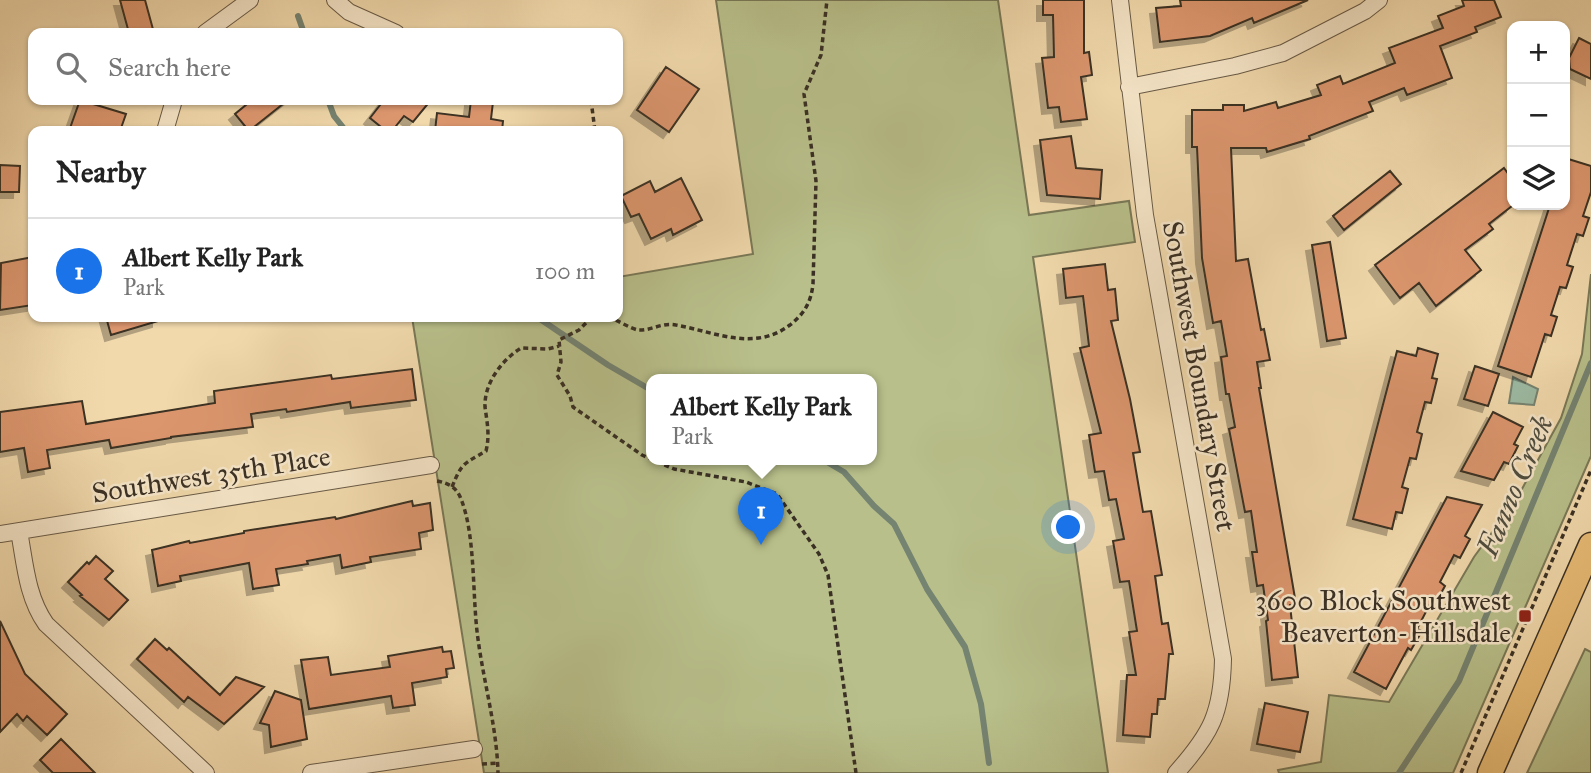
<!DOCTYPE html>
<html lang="en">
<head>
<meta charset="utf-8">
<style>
  body { margin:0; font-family:"IM FELL Great Primer",serif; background:#f2f2f2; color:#222 }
  .controls { position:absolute; right:21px; top:21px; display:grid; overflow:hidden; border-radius:14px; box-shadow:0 2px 5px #0004 }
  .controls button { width:63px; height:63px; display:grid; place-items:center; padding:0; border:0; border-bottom:2px solid #e0e0e0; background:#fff; color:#222; font:35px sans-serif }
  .you { position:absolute; left:1069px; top:528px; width:24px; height:24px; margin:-18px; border:5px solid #fff; border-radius:50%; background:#1a73e8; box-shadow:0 0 0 10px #1a73e833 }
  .badge { display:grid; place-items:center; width:46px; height:46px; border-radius:50%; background:#1a73e8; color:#fff; font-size:23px; font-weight:700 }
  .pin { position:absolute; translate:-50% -58px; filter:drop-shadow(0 2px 4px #0008) }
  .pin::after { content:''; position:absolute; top:37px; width:24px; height:21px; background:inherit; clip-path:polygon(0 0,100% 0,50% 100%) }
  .popup { position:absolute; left:646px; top:374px; width:231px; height:91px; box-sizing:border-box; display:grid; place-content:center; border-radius:14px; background:#fff; filter:drop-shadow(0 2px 5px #0005); font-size:23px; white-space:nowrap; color:#767676 }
  .popup b { font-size:26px; color:#222 }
  .popup::after { content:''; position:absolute; left:50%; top:100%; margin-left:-14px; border:14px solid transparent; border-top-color:#fff }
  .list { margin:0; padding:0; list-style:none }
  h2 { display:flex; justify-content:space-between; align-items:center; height:91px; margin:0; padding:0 28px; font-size:30px }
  h2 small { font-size:23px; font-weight:400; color:#767676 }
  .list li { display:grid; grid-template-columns:46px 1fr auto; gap:21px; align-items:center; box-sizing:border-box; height:105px; padding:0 28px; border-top:2px solid #e0e0e0 }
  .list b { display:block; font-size:26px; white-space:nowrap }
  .list p { margin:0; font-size:23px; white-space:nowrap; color:#767676 }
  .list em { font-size:23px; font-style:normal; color:#767676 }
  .icon { flex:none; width:38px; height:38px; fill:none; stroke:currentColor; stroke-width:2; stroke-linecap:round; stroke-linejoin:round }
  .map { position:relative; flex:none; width:1591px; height:773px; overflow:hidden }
  .search { position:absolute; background:#fff; box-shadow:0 2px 5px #0004; left:28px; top:28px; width:595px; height:77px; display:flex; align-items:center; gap:18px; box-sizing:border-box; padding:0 24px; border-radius:14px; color:#767676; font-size:26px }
  .panel { position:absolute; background:#fff; box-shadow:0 2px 5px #0004; left:28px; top:126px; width:595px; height:196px; border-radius:14px }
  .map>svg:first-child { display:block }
  .green { fill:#b8bf8a; stroke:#797857; stroke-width:2; fill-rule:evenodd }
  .water { fill:#9cbba4; stroke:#758371; stroke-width:2 }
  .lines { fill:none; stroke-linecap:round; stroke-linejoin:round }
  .stream { stroke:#758371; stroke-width:6 }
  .building { fill:#dc966e; stroke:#3a3024; stroke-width:2; filter:url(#shadow) }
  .minor-casing { stroke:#685a46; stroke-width:18 }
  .primary-casing { stroke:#3a3024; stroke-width:27 }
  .path { stroke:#3a3024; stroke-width:3.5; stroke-dasharray:5 3.5; stroke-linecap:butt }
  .minor { stroke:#f6e6c9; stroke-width:16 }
  .primary { stroke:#e8bc76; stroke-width:24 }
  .poi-dot { fill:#8f2418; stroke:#f6e6c9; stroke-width:2.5 }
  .labels { text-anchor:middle; stroke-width:5; stroke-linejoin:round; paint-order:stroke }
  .street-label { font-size:28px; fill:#3a3024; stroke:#f6e6c9 }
  .poi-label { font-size:28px; fill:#3a3024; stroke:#f6e6c9; text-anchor:end }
  .water-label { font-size:30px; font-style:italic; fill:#4e4c3e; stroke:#f6e6c9 }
</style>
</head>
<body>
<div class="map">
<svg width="1591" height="773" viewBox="0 0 1591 773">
  <defs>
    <filter id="shadow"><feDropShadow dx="-6" dy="6" stdDeviation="0" flood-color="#0004"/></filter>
  </defs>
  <rect width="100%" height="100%" fill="#f1d9ac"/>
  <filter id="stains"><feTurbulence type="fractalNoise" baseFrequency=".00286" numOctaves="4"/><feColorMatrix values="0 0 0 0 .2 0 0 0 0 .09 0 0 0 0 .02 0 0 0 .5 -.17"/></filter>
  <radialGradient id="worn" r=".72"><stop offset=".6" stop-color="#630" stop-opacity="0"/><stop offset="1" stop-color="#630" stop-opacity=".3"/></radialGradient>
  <path class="green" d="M716 0H998L1029 215 1129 201 1135 242 1033 257 1108 773H484L412 317H618V277L753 254ZM651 379H871V459H651Z
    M1591 274V456L1453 773H1279L1278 770 1321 762 1329 695 1389 702 1474 557 1517 498 1561 418 1582 354Z
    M1585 649 1591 652V773H1527Z"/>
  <path class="water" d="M1513 377 1538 389 1534 405 1509 403Z"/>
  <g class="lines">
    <path class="stream" d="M298 16 304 33
      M328 100 334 116 346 131
      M537 317 608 365 651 390
      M822 459 844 472 874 506 894 524 927 589 965 647 981 704 989 763
      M1399 773 1459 681 1591 363"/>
  </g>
  <path class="building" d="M120 0H145L154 33H129Z
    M1043 0H1084V53L1089 52 1092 75 1081 77 1087 119 1061 122 1059 107 1048 108 1042 58 1054 57 1053 15H1043Z
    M1180 0H1308L1254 23 1252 18 1210 36 1160 42 1156 8 1181 6Z
    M1462 0H1494L1501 17 1475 27 1477 32 1440 46 1452 78 1407 95 1404 88 1369 102 1373 111 1309 136 1310 139 1267 152 1266 148H1231L1236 261 1248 259 1261 330 1264 329 1270 360 1257 362 1261 388H1259L1296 604 1290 605 1298 677 1272 680 1266 621 1268 620 1263 585 1257 586 1252 552H1257L1251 511 1245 512 1229 429 1235 427 1229 394H1226L1221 357 1227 356 1221 321 1213 323 1202 258 1197 147H1192V110H1223V105H1244V111L1276 102 1278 108 1321 95 1317 85 1340 76 1343 84 1395 63 1389 48 1443 28 1438 16 1464 6Z
    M1579 38 1591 44V79L1570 69 1569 58Z
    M666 67 699 89 669 132 637 110Z
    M80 100 126 114 120 131H69Z
    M252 100H288L249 131 235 114Z
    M384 100H431L413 122 404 116 392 131H386L370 118Z
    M471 100 493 102 491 119 503 121 502 131H435L437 113 469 117Z
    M1071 136 1076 168 1102 170 1100 199 1047 195 1040 140Z
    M1565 158 1591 166V192L1583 216 1589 218 1583 236 1577 234 1567 265 1573 267 1566 288 1560 287 1551 315 1557 317 1551 336 1545 334 1531 377 1498 366 1550 205H1565Z
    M0 165 20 166 19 192H0Z
    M1504 168 1512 179V206L1489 224 1493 229 1465 250 1481 270 1436 306 1419 283 1400 298 1375 265Z
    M1390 171 1401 184 1344 230 1333 216Z
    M681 178 702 220 673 235 671 229 651 239 639 214 631 217 621 196 650 181 655 192Z
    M1330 242 1346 338 1327 341 1312 245Z
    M33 257V305L0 310 1 263Z
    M1105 264 1108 290 1115 289 1118 320 1111 321 1130 399 1140 452 1133 453 1143 512 1151 511 1162 575 1155 576 1162 624 1168 623 1173 654H1169L1165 699H1158L1157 714H1152L1150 737 1123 735 1127 675H1136L1129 632 1137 631 1129 581 1120 582 1113 541 1124 539 1116 499 1109 500 1104 471 1095 472 1089 435 1101 433 1080 348 1089 346 1083 296 1066 298 1063 269Z
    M106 317H158V321L111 335Z
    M1418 348 1438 354 1432 378 1437 379 1431 403 1425 402 1417 432 1422 434 1416 459 1410 458 1402 487 1408 489 1402 513 1396 512 1392 529 1353 519 1397 351 1416 356Z
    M1475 366 1499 374 1488 406 1464 399Z
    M412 369 416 400 351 408 350 402 287 412 286 409 251 414 253 427 171 437V438L111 448 109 440 47 450 50 468 28 472 24 448 0 452V412L82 401 86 424 215 403 214 391 331 375 332 379Z
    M1493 412 1523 427 1514 444 1518 446 1509 464 1504 462 1494 480 1461 471Z
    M1447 497 1482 505 1465 536 1470 539 1460 558 1454 555 1440 582 1445 586 1435 604 1431 602 1417 629 1422 631 1411 650 1408 648 1386 689 1354 672Z
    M412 501 413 506 430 503 433 530 419 533 421 549 370 557 371 562 342 568 340 555 307 561 308 564 276 569 279 585 253 589 249 563 180 576 181 581 158 586 152 550 189 541 190 543 244 533V531L335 517 336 519Z
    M96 556 113 571 105 579 128 600 109 620 80 596 82 595 68 582 87 562 89 564Z
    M0 621 25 674 67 714 47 735 27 716 23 721 17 714 0 732Z
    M155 639 167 650 169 648 220 695 236 677 264 687 224 724 188 697 184 702 137 659Z
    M442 647 443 652 451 651 454 668 446 669 447 677 412 683 415 705 393 708 391 696 309 709 301 660 328 657 331 675 390 667 388 656Z
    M275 691 301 700 307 739 271 747 269 725 260 723Z
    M1265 703 1308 712 1300 752 1257 744Z
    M61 739 95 773H53L40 760Z"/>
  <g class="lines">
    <defs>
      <path id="minor" d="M335 0 349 12 396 33
        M1120 0 1145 215 1223 659C1222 713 1211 734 1176 773
        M205 33 250 0
        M1129 87 1235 66 1283 53 1365 11 1379 0
        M165 131 174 100
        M19 531C25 564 27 597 46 624L206 773
        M0 534 431 465
        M311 773 474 749"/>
      <path id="primary" d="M1490 773 1591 545"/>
    </defs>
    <use href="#minor" class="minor-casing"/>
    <use href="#primary" class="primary-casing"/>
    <path class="path" d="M591 100 595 131
      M592 317 579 330 559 340 561 362 557 375 570 396 573 407 642 455 674 469 746 482 777 494 819 554 828 575 856 773
      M608 317C618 320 629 328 638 330 651 331 662 322 676 325 715 332 754 352 790 325 805 313 811 302 813 284L816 181 804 94 821 55 827 0
      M437 481C449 483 457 488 461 499 476 536 472 598 478 639 484 684 497 728 498 773
      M452 487C462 462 464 464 486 451 490 435 487 422 485 407 484 383 502 360 521 348L548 349 559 346
      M482 764 498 763
      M1461 773 1591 470"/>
    <use href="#minor" class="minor"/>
    <use href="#primary" class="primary"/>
  </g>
  <rect class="poi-dot" x="1518" y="609" width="14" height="14" rx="3.5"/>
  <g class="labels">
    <g class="street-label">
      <text transform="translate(1200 376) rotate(80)" y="10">Southwest Boundary Street</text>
      <text transform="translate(211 474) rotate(-9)" y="10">Southwest 35th Place</text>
    </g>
    <g class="poi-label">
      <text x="1511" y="610">3600 Block Southwest<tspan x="1511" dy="32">Beaverton-Hillsdale</tspan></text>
    </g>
    <g class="water-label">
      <text transform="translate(1515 486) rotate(-67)" y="10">Fanno Creek</text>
    </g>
  </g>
  <rect width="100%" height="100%" filter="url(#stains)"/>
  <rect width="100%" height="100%" fill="url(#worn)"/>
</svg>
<div class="controls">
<button>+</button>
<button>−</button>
<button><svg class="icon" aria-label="layers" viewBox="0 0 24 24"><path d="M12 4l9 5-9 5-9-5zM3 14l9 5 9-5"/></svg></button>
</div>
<div class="you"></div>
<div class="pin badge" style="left:761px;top:545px">1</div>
<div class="popup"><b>Albert Kelly Park</b>Park</div>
<div class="search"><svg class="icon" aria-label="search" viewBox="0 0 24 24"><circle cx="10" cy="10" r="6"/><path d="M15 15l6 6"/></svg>Search here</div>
<section class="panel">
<h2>Nearby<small></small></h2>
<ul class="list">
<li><span class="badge">1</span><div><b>Albert Kelly Park</b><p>Park</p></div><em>100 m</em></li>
</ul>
</section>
</div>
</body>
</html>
